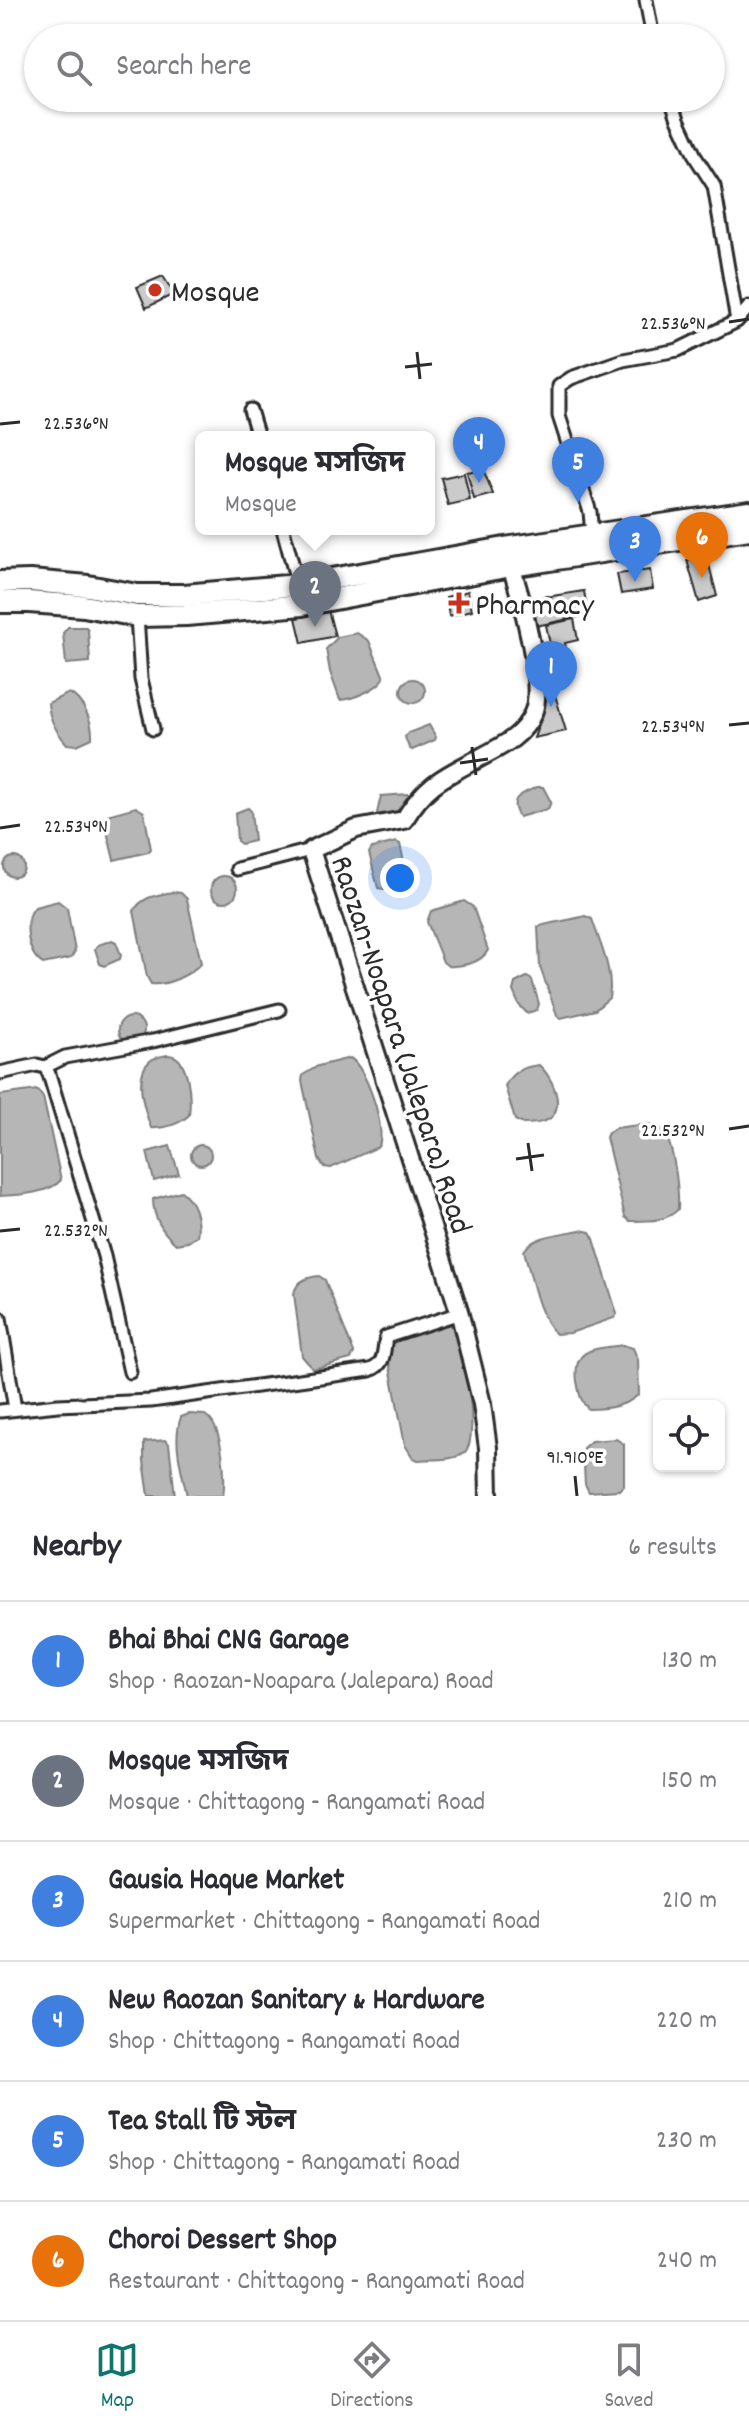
<!DOCTYPE html>
<html lang="en">
<head>
<meta charset="utf-8">
<style>
  body { margin:0; font-family:Dekko,"Noto Sans Bengali",sans-serif; background:#f7f7f7; color:#2b2b33 }
  .controls { position:absolute; right:24px; bottom:24px; display:grid; overflow:hidden; border-radius:12px; box-shadow:0 2px 6px #0004 }
  .controls button { width:72px; height:72px; display:grid; place-items:center; padding:0; border:0; border-bottom:2px solid #e1e1e2; background:#fff; color:#2b2b33; font:40px sans-serif }
  .you { position:absolute; left:400px; top:878px; width:28px; height:28px; margin:-20px; border:6px solid #fff; border-radius:50%; background:#1a73e8; box-shadow:0 0 0 12px #1a73e833 }
  .badge { display:grid; place-items:center; width:52px; height:52px; border-radius:50%; background:#0f766e; color:#fff; font-size:26px; font-weight:700 }
  .pin { position:absolute; translate:-50% -66px; filter:drop-shadow(0 2px 4px #0008) }
  .pin::after { content:''; position:absolute; top:42px; width:28px; height:24px; background:inherit; clip-path:polygon(0 0,100% 0,50% 100%) }
  .popup { position:absolute; left:195px; top:431px; width:240px; height:104px; box-sizing:border-box; display:grid; place-content:center; border-radius:12px; background:#fff; filter:drop-shadow(0 2px 6px #0005); font-size:26px; white-space:nowrap; color:#7c7c81 }
  .popup b { font-size:30px; color:#2b2b33 }
  .popup::after { content:''; position:absolute; left:50%; top:100%; margin-left:-16px; border:16px solid transparent; border-top-color:#fff }
  .list { margin:0; padding:0; list-style:none }
  h2 { display:flex; justify-content:space-between; align-items:center; height:104px; margin:0; padding:0 32px; font-size:34px }
  h2 small { font-size:26px; font-weight:400; color:#7c7c81 }
  .list li { display:grid; grid-template-columns:52px 1fr auto; gap:24px; align-items:center; box-sizing:border-box; height:120px; padding:0 32px; border-top:2px solid #e1e1e2 }
  .list b { display:block; font-size:30px; white-space:nowrap }
  .list p { margin:0; font-size:26px; white-space:nowrap; color:#7c7c81 }
  .list em { font-size:26px; font-style:normal; color:#7c7c81 }
  .icon { flex:none; width:44px; height:44px; fill:none; stroke:currentColor; stroke-width:2; stroke-linecap:round; stroke-linejoin:round }
  .map { position:relative; flex:none; width:749px; height:1496px; overflow:hidden }
  .search { position:absolute; background:#fff; box-shadow:0 2px 6px #0004; left:24px; right:24px; top:24px; height:88px; display:flex; align-items:center; gap:20px; box-sizing:border-box; padding:0 28px; border-radius:44px; color:#7c7c81; font-size:30px }
  .sheet { height:824px; background:#fff }
  nav { display:flex; justify-content:space-around; align-items:center; box-sizing:border-box; height:112px; border-top:2px solid #e1e1e2; background:#fff; font-size:22px; color:#7c7c81 }
  nav a { display:grid; justify-items:center; gap:4px }
  nav .on { color:#0f766e }
  .map>svg:first-child { display:block }
  .water { fill:#b6b6b6; stroke:#7e7e7e; stroke-width:2 }
  .building { fill:#cbcbcb; stroke:#2b2b2b; stroke-width:2 }
  .lines { fill:none; stroke-linecap:round; stroke-linejoin:round }
  .street-casing { stroke:#2b2b2b; stroke-width:17 }
  .secondary-casing { stroke:#2b2b2b; stroke-width:22 }
  .highway-casing { stroke:#2b2b2b; stroke-width:26 }
  .street { stroke:#fff; stroke-width:11 }
  .secondary { stroke:#fff; stroke-width:16 }
  .highway { stroke:#fff; stroke-width:20 }
  .ticks { fill:none; stroke:#2b2b2b; stroke-width:3 }
  .poi-dot { fill:#c8321e; stroke:#fff; stroke-width:3 }
  .labels { text-anchor:middle; stroke-width:7; stroke-linejoin:round; paint-order:stroke }
  .poi-label { font-size:32px; fill:#2b2b2b; stroke:#fff; text-anchor:start }
  .street-label { font-size:32px; fill:#2b2b2b; stroke:#fff }
  .ticks-label { font-size:20px; text-anchor:middle; fill:#2b2b2b; stroke:#fff; stroke-width:7; stroke-linejoin:round; paint-order:stroke }
</style>
</head>
<body>
<div class="map">
<svg width="749" height="1496" viewBox="0 0 749 1496">
  <rect width="100%" height="100%" fill="#fff"/>
  <filter id="ink" filterUnits="userSpaceOnUse"><feTurbulence type="fractalNoise" baseFrequency=".0125" numOctaves="2"/><feDisplacementMap in="SourceGraphic" scale="16" xChannelSelector="R" yChannelSelector="G"/><feConvolveMatrix kernelMatrix="1 2 1 2 8 2 1 2 1" color-interpolation-filters="sRGB"/></filter>
  <g filter="url(#ink)">
    <path class="water" d="M68 627H86L88 630 90 662 66 664 63 633Z
      M357 633 369 641 384 678C378 689 353 699 340 700L330 672 326 649 338 637Z
      M401 691a12 12 0 1 1 24 0a12 12 0 1 1-24 0Z
      M69 693C83 700 93 721 92 738L77 745 67 744C57 733 49 719 48 703Z
      M429 725 436 737 435 740 412 750 409 748 405 737 408 733Z
      M537 787H543L551 802 548 809 519 817C507 798 521 794 537 787Z
      M408 794 410 796 402 810 379 816 377 813 381 796Z
      M136 807 144 812 151 849 148 852 114 860 105 823 107 815Z
      M248 808 251 811 254 841 241 844 237 841 235 813Z
      M396 842 400 844 408 880 407 884 384 889 378 888 369 853 372 848Z
      M4 867a10 10 0 1 1 20 0a10 10 0 1 1-20 0Z
      M211 889a13 13 0 1 1 26 0a13 13 0 1 1-26 0Z
      M173 892 181 893 187 899 201 963C190 975 167 986 151 984L147 977 134 911C142 896 158 895 173 892Z
      M58 901 67 908 75 951 71 958 43 964C27 954 22 921 35 907Z
      M464 901 473 907 488 950C482 963 461 967 448 966L443 962 427 922 431 911Z
      M585 916 592 919C600 944 614 972 609 998L595 1010 561 1018 557 1015 540 967 538 927C545 923 573 920 585 916Z
      M112 940 116 942 121 955 120 959 104 966 100 964 95 949 98 945Z
      M527 977 532 980 539 1004 537 1010 527 1013 519 1005 513 991 515 983Z
      M118 1030a13 13 0 1 1 26 0a13 13 0 1 1-26 0Z
      M168 1055C190 1055 191 1099 189 1115 180 1124 164 1129 151 1128 145 1112 133 1075 150 1061 154 1057 162 1056 168 1055Z
      M350 1058C366 1066 388 1132 378 1147L331 1168 324 1167 319 1159 302 1081 303 1075 318 1066Z
      M539 1065C550 1075 563 1099 554 1114 549 1123 532 1124 523 1124L515 1120 505 1086C512 1071 523 1067 539 1065Z
      M37 1090 43 1097 61 1180C49 1194 18 1195 0 1196V1095Z
      M647 1124C652 1125 656 1125 660 1128 674 1138 679 1192 678 1209 668 1222 646 1221 630 1221L625 1217 606 1137 608 1133 615 1128Z
      M191 1155a10 10 0 1 1 20 0a10 10 0 1 1-20 0Z
      M170 1146 179 1174 154 1181 147 1152Z
      M181 1191C194 1200 200 1220 197 1236L188 1242 176 1244C162 1232 153 1218 153 1199Z
      M580 1230 590 1232 594 1239 617 1314 614 1318 570 1333 556 1334C538 1318 531 1274 524 1251 533 1235 563 1234 580 1230Z
      M319 1276 325 1280 354 1353 351 1359 313 1369 302 1356 294 1294C296 1281 307 1277 319 1276Z
      M440 1325H451C464 1343 480 1432 466 1451 459 1461 430 1459 418 1460L413 1458 405 1445 388 1356 392 1343 396 1338Z
      M623 1345 633 1348 638 1360 639 1394C626 1407 606 1409 588 1409 580 1401 579 1392 577 1381 572 1346 597 1349 623 1345Z
      M189 1414 205 1415C223 1425 226 1477 223 1496H187C182 1471 172 1441 181 1417Z
      M616 1439 624 1444V1485L619 1490 589 1492 585 1484 583 1448 591 1441Z
      M166 1440 169 1444 175 1496H149L144 1461V1442Z"/>
    <path class="building" d="M163 276 174 294 146 308 137 287Z
      M483 469 493 494 474 499 467 472Z
      M464 473 470 500 448 505 441 478Z
      M707 557 717 596 699 602 687 560Z
      M650 570 653 589 621 594 617 574Z
      M468 591 472 610 449 616 446 597Z
      M584 591 588 615 536 626 533 599Z
      M548 596 549 604 532 608 530 599Z
      M328 610 335 636 302 643 296 618Z
      M574 619 578 640 565 643 567 655 553 658 546 625Z
      M557 682 558 691 545 694 544 684Z
      M555 695 566 731 534 738 542 716 544 697Z"/>
    <g class="lines">
      <defs>
        <path id="street" d="M646 0 653 38
          M671 98 678 119 696 158 714 186 737 321
          M250 410 258 437
          M283 529 298 585
          M592 534 590 512 559 416V386L571 378 623 360 678 350 737 321 749 307
          M137 616 141 679 153 729
          M237 869 311 850
          M45 1067 65 1057 153 1041 279 1010
          M0 1073 37 1065 45 1067 49 1074 104 1256 130 1372
          M0 1318 15 1409
          M0 1411 58 1405 151 1401 370 1370C386 1365 383 1351 386 1337L460 1313"/>
        <path id="secondary" d="M489 1496 488 1448 482 1404 459 1311 311 850 356 829 404 820C427 782 446 776 483 756 504 745 524 735 533 713 546 684 519 589 508 557"/>
        <path id="highway" d="M0 582 30 581 88 586 137 595H184L298 585 505 548 749 512
          M0 602H29L84 606 137 616 186 615 302 605 511 566 749 529"/>
      </defs>
      <use href="#street" class="street-casing"/>
      <use href="#secondary" class="secondary-casing"/>
      <use href="#highway" class="highway-casing"/>
      <use href="#street" class="street"/>
      <use href="#secondary" class="secondary"/>
      <use href="#highway" class="highway"/>
    </g>
  </g>
  <path class="ticks" d="M729 322 749 319M417 352 420 379M405 367 432 364M0 424 20 422M729 725 749 723M472 747 476 775M460 763 488 759M0 828 20 825M729 1129 749 1126M528 1143 532 1171M516 1159 544 1155M0 1231 20 1229M575 1476 577 1496"/>
  <g class="poi-dot">
    <circle cx="155" cy="290" r="8"/>
    <path d="M455 591h8v8h8v8h-8v8h-8v-8h-8v-8h8z"/>
  </g>
  <g class="labels">
    <g class="poi-label">
      <text x="171" y="301">Mosque</text>
      <text x="475" y="614">Pharmacy</text>
    </g>
    <g class="street-label">
      <text transform="translate(403 1044) rotate(72)" y="11">Raozan-Noapara (Jalepara) Road</text>
    </g>
  </g>
  <g class="ticks-label">
    <text x="673" y="329">22.536°N</text>
    <text x="76" y="429">22.536°N</text>
    <text x="673" y="732">22.534°N</text>
    <text x="76" y="832">22.534°N</text>
    <text x="673" y="1136">22.532°N</text>
    <text x="76" y="1236">22.532°N</text>
    <text x="575" y="1463">91.910°E</text>
  </g>
</svg>
<div class="controls">
<button><svg class="icon" aria-label="locate" viewBox="0 0 24 24"><circle cx="12" cy="12" r="6"/><path d="M12 2v4M12 18v4M2 12h4M18 12h4"/></svg></button>
</div>
<div class="you"></div>
<div class="pin badge" style="left:551px;top:707px;background:#3f7fe0">1</div>
<div class="pin badge" style="left:315px;top:627px;background:#6b7280">2</div>
<div class="popup"><b>Mosque মসজিদ</b>Mosque</div>
<div class="pin badge" style="left:635px;top:582px;background:#3f7fe0">3</div>
<div class="pin badge" style="left:479px;top:483px;background:#3f7fe0">4</div>
<div class="pin badge" style="left:578px;top:503px;background:#3f7fe0">5</div>
<div class="pin badge" style="left:702px;top:578px;background:#e8710a">6</div>
<div class="search"><svg class="icon" aria-label="search" viewBox="0 0 24 24"><circle cx="10" cy="10" r="6"/><path d="M15 15l6 6"/></svg>Search here</div>
</div>
<section class="sheet">
<h2>Nearby<small>6 results</small></h2>
<ul class="list">
<li><span class="badge" style="background:#3f7fe0">1</span><div><b>Bhai Bhai CNG Garage</b><p>Shop · Raozan-Noapara (Jalepara) Road</p></div><em>130 m</em></li>
<li><span class="badge" style="background:#6b7280">2</span><div><b>Mosque মসজিদ</b><p>Mosque · Chittagong - Rangamati Road</p></div><em>150 m</em></li>
<li><span class="badge" style="background:#3f7fe0">3</span><div><b>Gausia Haque Market</b><p>Supermarket · Chittagong - Rangamati Road</p></div><em>210 m</em></li>
<li><span class="badge" style="background:#3f7fe0">4</span><div><b>New Raozan Sanitary &amp; Hardware</b><p>Shop · Chittagong - Rangamati Road</p></div><em>220 m</em></li>
<li><span class="badge" style="background:#3f7fe0">5</span><div><b>Tea Stall টি স্টল</b><p>Shop · Chittagong - Rangamati Road</p></div><em>230 m</em></li>
<li><span class="badge" style="background:#e8710a">6</span><div><b>Choroi Dessert Shop</b><p>Restaurant · Chittagong - Rangamati Road</p></div><em>240 m</em></li>
</ul>
</section>
<nav>
<a class="on"><svg class="icon" aria-label="map" viewBox="0 0 24 24"><path d="M3 6l6-2 6 2 6-2v14l-6 2-6-2-6 2zM9 4v14M15 6v14"/></svg>Map</a>
<a><svg class="icon" aria-label="directions" viewBox="0 0 24 24"><path d="M12 3l9 9-9 9-9-9zM9 14v-3h6M13 9l2 2-2 2"/></svg>Directions</a>
<a><svg class="icon" aria-label="saved" viewBox="0 0 24 24"><path d="M7 4h10v16l-5-4-5 4z"/></svg>Saved</a>
</nav>
</body>
</html>
